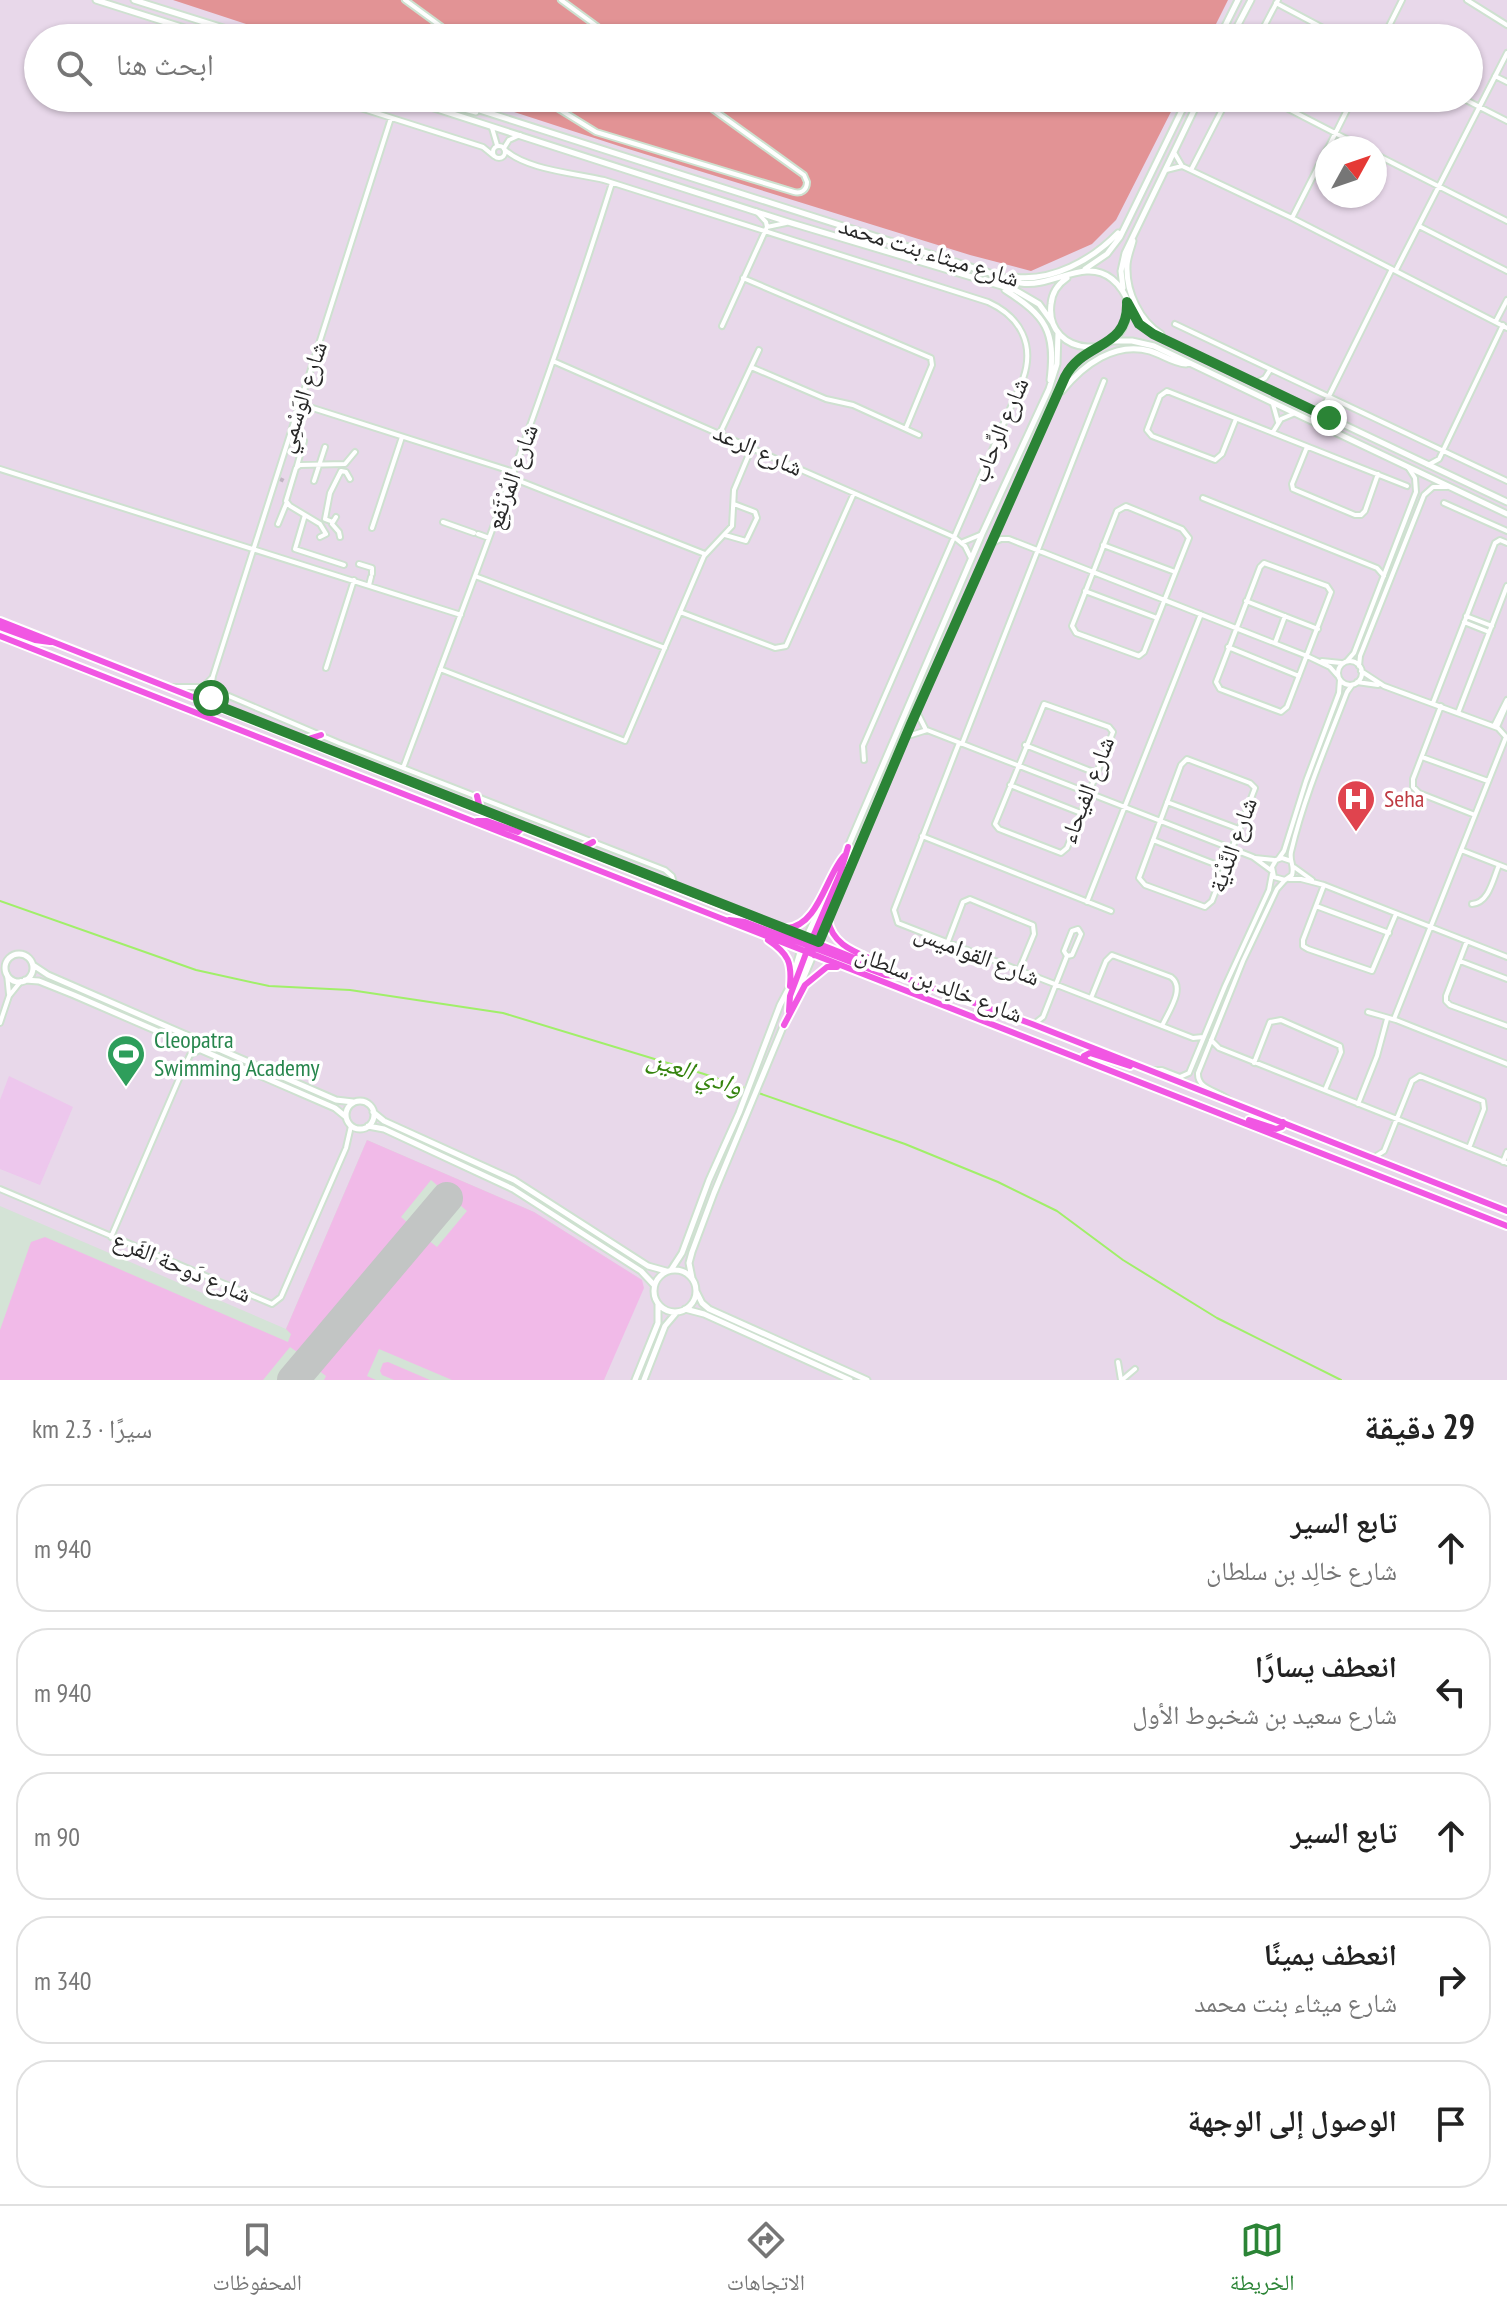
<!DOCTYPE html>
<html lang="ar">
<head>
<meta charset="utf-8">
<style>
  body { margin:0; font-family:"PT Sans Narrow","Noto Naskh Arabic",sans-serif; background:#f2f2f2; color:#222; direction:rtl }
  .compass { position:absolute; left:1315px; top:136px; width:72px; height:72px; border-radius:50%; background:#fff; box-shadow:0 2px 6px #0004; rotate:50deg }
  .stop { position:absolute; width:24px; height:24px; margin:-18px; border:6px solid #2b8436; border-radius:50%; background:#fff }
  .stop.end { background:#2b8436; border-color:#fff; box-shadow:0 2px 8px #0008 }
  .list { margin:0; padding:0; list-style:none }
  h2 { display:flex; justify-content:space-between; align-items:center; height:104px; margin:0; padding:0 32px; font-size:34px }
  h2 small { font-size:26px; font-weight:400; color:#767676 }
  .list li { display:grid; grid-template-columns:52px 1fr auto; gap:24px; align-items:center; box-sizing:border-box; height:128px; margin:0 16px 16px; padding:0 16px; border:2px solid #e0e0e0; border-radius:32px }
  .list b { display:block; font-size:30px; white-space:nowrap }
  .list p { margin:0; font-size:26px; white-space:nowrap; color:#767676 }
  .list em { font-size:26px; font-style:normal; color:#767676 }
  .icon { flex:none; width:44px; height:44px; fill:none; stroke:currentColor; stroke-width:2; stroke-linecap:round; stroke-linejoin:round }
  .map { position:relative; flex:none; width:1507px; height:1380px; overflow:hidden; direction:ltr }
  .search { position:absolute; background:#fff; box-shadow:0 2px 6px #0004; left:24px; right:24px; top:24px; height:88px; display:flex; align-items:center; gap:20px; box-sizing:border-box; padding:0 28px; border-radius:44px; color:#767676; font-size:30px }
  .sheet { height:824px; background:#fff }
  nav { display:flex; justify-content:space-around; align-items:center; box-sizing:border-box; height:112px; border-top:2px solid #e0e0e0; background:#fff; font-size:22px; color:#767676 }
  nav a { display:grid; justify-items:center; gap:4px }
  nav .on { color:#2b8436 }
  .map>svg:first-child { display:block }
  .education { fill:#edc7ed }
  .airport { fill:#d4e3d6 }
  .green { fill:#e29395 }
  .sand { fill:#f1bae8 }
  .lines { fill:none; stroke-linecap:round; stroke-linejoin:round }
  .stream { stroke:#a0ef69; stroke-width:2 }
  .runway { stroke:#c2c5c4; stroke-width:32 }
  .street-tunnel { stroke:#c1b5c3; stroke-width:4; stroke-dasharray:4 2; stroke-linecap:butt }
  .street-casing { stroke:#cee1d0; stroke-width:8 }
  .secondary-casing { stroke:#cee1d0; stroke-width:9 }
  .primary-casing { stroke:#fff; stroke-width:10 }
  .street { stroke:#fff; stroke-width:4 }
  .secondary { stroke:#fff; stroke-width:5 }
  .primary { stroke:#f156e3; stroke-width:6 }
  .route { stroke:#2b8436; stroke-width:10 }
  .labels { text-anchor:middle; stroke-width:7; stroke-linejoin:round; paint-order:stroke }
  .street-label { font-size:24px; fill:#272727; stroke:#fff }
  .health-label { font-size:24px; fill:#be3a42; stroke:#fff; text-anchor:start }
  .leisure-label { font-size:24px; fill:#27864d; stroke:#fff; text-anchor:start }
  .water-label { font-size:26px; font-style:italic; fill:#34830d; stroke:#fff }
</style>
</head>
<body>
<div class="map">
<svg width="1507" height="1380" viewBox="0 0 1507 1380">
  <rect width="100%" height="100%" fill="#e8d8ea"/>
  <path class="education" d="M9 1076 73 1107 40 1185 0 1169V1100Z"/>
  <path class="airport" d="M367 1140 534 1212 642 1280 604 1380H0V1206L286 1329Z"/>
  <path class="green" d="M173 0H1228L1209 38H289Z
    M471 98H1178L1116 220 1092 244 1031 271 970 255 622 147Z"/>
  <path class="sand" d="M367 1140 534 1212 642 1280 644 1288 604 1380H452L379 1349 367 1376 376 1380H324L326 1376 318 1370 428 1240 437 1247 467 1211 431 1180 401 1217 409 1224 300 1354 290 1347 263 1380H0V1330L31 1242 45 1237 288 1342 291 1334 286 1329Z
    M388 1362 430 1380H394L382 1375 380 1371 383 1363Z"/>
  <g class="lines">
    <path class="stream" d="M0 901 196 970 269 986 350 990 503 1013 704 1074 905 1144 998 1182 1057 1211 1123 1260 1217 1318 1341 1380"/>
    <path class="runway" d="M293 1380 447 1198"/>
    <path class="street-tunnel" d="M280 479 284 481"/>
    <defs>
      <path id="street" d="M405 0 457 38
        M561 0 613 38
        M1467 0 1507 25
        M1276 3 1342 38
        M1258 38 1278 0
        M1383 38 1402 0
        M1495 76 1507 82
        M329 98 483 147 494 156
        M541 98 596 132 794 192C801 194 807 190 807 182L804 175 697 98
        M1267 98 1364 148
        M1462 98 1507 121
        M492 128 497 145
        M493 152a6 6 0 1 1 12 0a6 6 0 1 1-12 0Z
        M504 148 509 140 520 135
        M1328 148 1353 98
        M504 149C526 170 575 173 604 180L988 302C1021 317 1035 345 1023 379L863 746 864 760
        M1175 154 1182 166 1292 218 1507 328
        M1375 154 1507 221
        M1166 170 1182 166
        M1191 170 1228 98
        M756 211 766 222 767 227
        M1292 218 1327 149
        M1419 226 1507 271
        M1396 270 1507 53
        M743 278 931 358 932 365 906 428
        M1496 321 1507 300
        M1175 324 1507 481
        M722 326 767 227 786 223
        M553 361 954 537 965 546 971 558
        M751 367 826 399 853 405 919 435
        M1255 383 1265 378 1270 370
        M300 404 514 472
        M1273 404 1278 422
        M1313 410 1325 404 1392 269
        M1236 419 1222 454 1215 460 1152 436 1147 430 1160 396 1167 391 1407 486
        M1273 432 1281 419 1293 414
        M720 433 759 350
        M1307 447 1292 484 1293 489 1355 515H1361L1365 511 1378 474
        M1428 465 1439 459 1503 325
        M297 466 304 441
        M0 469 461 615
        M512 478 705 554
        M314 481 325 447
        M1203 498 1377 568 1384 576
        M1444 503 1507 531
        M1126 506 1182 529 1189 538 1144 652 1139 656 1076 633 1072 626 1117 511Z
        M305 515 295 549 344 565
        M336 517 333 522 325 519 330 493 341 471 346 472 350 479
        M443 522 474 533
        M278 524 287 502
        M332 524 339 532 340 537
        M372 528 402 437
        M478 534 489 538
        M725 535 746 541 757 518 755 512 734 504
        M320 537 326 534 320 524 290 506 286 501 296 468 300 465 345 464 355 452
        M963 542 980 535
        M990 544 1001 539H1009L1307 656 1330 667 1338 676
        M1103 545 1175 572
        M1264 563 1327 586 1331 592 1287 707 1281 712 1220 689 1216 682 1260 567Z
        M359 564 372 568V574
        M475 576 665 648
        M369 585 371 577
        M1085 591 1157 618
        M1246 601 1318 629
        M680 612 775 648 786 646 854 493
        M1466 616 1492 626
        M1464 622 1489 632
        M1275 643 1285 616
        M1228 647 1299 676
        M1322 661 1341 663
        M1347 661 1354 653 1416 492 1415 478 1408 467
        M1338 673a12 12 0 1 1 24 0a12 12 0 1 1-24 0Z
        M1359 666 1360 656 1424 495 1433 487H1447
        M326 668 354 580
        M440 669 625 741 704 556 732 526 734 490 752 447
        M1361 671 1384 686 1498 728 1506 737 1394 1019
        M1357 682 1378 685
        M172 687H203L212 678
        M210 688 339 743 665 870 672 876 675 886
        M215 703 210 694 213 676 391 118
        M1433 703 1495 543 1500 540 1507 543
        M1044 704 1109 727 1113 732 1067 848 1061 853 999 829 995 824Z
        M1441 706 1413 779V787L1419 793 1475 815
        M917 712 925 728
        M1458 713 1507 586
        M1494 726 1507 700
        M1497 727 1507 704
        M908 736 927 730 1253 857 1272 871
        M959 743 894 910 898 923 1193 1038 1203 1037
        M962 744 1104 381
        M1025 745 1096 773
        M1422 757 1488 781
        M1187 759 1250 783 1255 788 1212 901 1205 907 1145 885 1139 878 1181 765Z
        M403 768C476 574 550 380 612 183
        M1010 785 1081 813
        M1167 802 1239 829
        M922 836 1111 911
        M1153 840 1225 868
        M1461 850 1507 868
        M1255 858 1274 860
        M1279 858 1284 851 1306 781 1339 693 1340 680
        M1291 861 1282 858 1276 860 1272 867 1274 877 1285 880 1292 875C1295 866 1289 861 1291 852 1304 797 1327 744 1347 692L1352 685
        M1294 867 1312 880
        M1289 879H1301L1324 885 1507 957
        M1324 885 1303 940V946L1308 949 1372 971 1396 914
        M1087 902 1201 614
        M1472 904C1489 903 1493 879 1499 865
        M1316 906 1389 933
        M1078 929 1081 934 1072 955 1067 956 1064 951 1072 931Z
        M1467 941 1446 996V1001L1450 1005 1507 1026
        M947 944 963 902 970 899 1033 925 1034 934 1019 970
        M1460 961 1507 979
        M7 974 9 994
        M1091 998 1106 961 1112 955 1171 977C1186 988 1168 1012 1162 1026
        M1368 1012 1396 1020 1507 1064
        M0 1023 9 996 21 981
        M1034 1024 1043 1017 1067 956
        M1211 1040 1219 1048 1507 1163
        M1254 1063 1270 1022 1281 1020 1340 1046 1341 1052 1325 1090
        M1151 1070H1162L1180 1077 1189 1073 1225 986 1269 890 1272 874
        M1229 1100C1218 1090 1197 1090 1198 1073L1243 961 1277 889 1285 880
        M1358 1104 1377 1056 1387 1019
        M1373 1158 1384 1151 1412 1081 1420 1076 1483 1101 1484 1109 1469 1148
        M1503 1162 1507 1152
        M0 1189 272 1304 281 1297 346 1148 351 1126
        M111 1237 182 1072 190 1055 200 1050
        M1118 1362 1121 1380
        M1122 1380 1135 1369"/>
      <path id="secondary" d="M96 0 216 38
        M134 0 255 38
        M1219 38 1238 0
        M1231 38 1251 0
        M403 98 788 222 1015 290 1039 304 1052 322
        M421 98 476 112
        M442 98 1021 283C1052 288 1085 257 1112 279 1131 294 1128 317 1153 334L1507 502
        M1133 241C1131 249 1127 258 1127 266 1126 292 1140 321 1161 334
        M1085 269 1107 254 1120 237 1188 98
        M1014 277C1052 282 1092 260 1118 233
        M1067 278C1058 284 1052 293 1051 304 1044 358 1130 364 1127 306
        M1123 288 1121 271 1125 253 1200 98
        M1005 290C1046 316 1056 331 1050 380
        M1111 341H1132L1154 346 1507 514
        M1062 391C1083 365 1115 341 1150 351 1163 355 1173 363 1186 364
        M847 849 982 534 1049 389 1057 364 1058 333
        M805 940 826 895
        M5 968a14 14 0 1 1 28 0a14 14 0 1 1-28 0Z
        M33 965 48 975 336 1100 353 1102
        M25 980 39 981 74 995 335 1108 346 1117
        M795 998 911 724 1065 377 1078 359 1095 347
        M346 1115a14 14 0 1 1 28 0a14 14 0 1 1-28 0Z
        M373 1112 384 1121 514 1180 648 1266 666 1271
        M368 1126 384 1129 513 1189 641 1271 654 1285
        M654 1291a21 21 0 1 1 42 0a21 21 0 1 1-42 0Z
        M671 1270 682 1253 709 1180 739 1113 780 1005 790 986 801 949
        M692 1278 689 1263 692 1252 714 1193 785 1022
        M696 1291 702 1303 709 1309 867 1380
        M685 1309 704 1314 850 1380
        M635 1380 658 1323V1304
        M644 1380 665 1326 676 1313"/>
      <path id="primary" d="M0 621 900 976 1032 1024 1507 1211
        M0 627 35 640 50 642
        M0 636 1507 1226
        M305 740 321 735
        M477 796 480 809
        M477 821H487L518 832 524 826
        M580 849 593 842
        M729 920 745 922 809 946 812 945
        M828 920C834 953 871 954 894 971
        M787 928C818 926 826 876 844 856
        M768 940C789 954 792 963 790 986
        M809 946 885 975 896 976
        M814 955 809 946 840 874 848 847
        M789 1011 790 996 808 948
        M784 1025 805 985 827 967H837
        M1086 1061 1084 1056 1090 1053 1130 1066
        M1249 1120 1276 1129 1282 1127 1283 1122"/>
    </defs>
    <use href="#street" class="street-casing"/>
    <use href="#secondary" class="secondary-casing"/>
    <use href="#primary" class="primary-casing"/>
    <use href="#street" class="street"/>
    <use href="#secondary" class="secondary"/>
    <use href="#primary" class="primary"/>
  </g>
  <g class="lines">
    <path class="route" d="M211 698 216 705 819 942 911 724 1065 377C1083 341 1129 350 1127 302L1139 324 1153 334 1329 418"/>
  </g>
  <defs>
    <symbol id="hospital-pin" viewBox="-11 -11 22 30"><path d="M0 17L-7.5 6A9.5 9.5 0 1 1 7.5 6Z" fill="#e0444e" stroke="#fff"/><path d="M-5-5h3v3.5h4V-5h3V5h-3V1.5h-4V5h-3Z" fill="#fff"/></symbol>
    <symbol id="stadium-pin" viewBox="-11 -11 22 30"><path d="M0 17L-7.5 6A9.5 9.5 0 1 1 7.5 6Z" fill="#2e9e5b" stroke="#fff"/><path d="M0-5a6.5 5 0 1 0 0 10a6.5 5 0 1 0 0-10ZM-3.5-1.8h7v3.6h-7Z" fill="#fff"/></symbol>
  </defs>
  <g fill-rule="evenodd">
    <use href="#hospital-pin" x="1334" y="777" width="44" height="60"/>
    <use href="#stadium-pin" x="104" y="1032" width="44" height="60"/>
  </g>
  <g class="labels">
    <g class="street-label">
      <text transform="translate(929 252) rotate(17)" y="8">شارع ميثاء بنت محمد</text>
      <text transform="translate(302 397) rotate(-72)" y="8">شارع الوَسْمِي</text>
      <text transform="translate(1000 430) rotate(-67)" y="8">شارع الرِّحاب</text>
      <text transform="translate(758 450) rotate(24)" y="8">شارع الرعد</text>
      <text transform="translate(512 477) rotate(-70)" y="8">شارع المُرْتَفِع</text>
      <text transform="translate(1087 790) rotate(-69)" y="8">شارع الفيحاء</text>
      <text transform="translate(1233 845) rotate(-70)" y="8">شارع النَّدْيَة</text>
      <text transform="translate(977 955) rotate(21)" y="8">شارع القواميس</text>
      <text transform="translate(939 984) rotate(21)" y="8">شارع خالِد بن سلطان</text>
      <text transform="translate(182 1267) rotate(23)" y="8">شارع دَوحة الفَرع</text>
    </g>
    <g class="health-label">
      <text x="1384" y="807">Seha</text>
    </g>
    <g class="leisure-label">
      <text x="154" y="1048">Cleopatra<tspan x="154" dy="28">Swimming Academy</tspan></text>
    </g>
    <g class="water-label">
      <text transform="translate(695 1072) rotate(18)" y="9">وادي العين</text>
    </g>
  </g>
</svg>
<svg class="compass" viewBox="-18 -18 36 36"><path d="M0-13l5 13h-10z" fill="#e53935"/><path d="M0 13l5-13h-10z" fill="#767676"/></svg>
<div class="stop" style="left:211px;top:698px"></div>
<div class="stop end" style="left:1329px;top:418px"></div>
<div class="search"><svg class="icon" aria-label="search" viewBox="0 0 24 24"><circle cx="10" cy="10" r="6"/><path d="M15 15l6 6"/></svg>ابحث هنا</div>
</div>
<section class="sheet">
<h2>29 دقيقة<small>سيرًا · 2.3 km</small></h2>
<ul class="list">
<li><svg class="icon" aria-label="ahead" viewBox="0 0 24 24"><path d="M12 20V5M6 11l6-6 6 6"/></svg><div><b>تابع السير</b><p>شارع خالِد بن سلطان</p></div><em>940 m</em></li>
<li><svg class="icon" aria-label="left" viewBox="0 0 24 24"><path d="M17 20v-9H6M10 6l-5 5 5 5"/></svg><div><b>انعطف يسارًا</b><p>شارع سعيد بن شخبوط الأول</p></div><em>940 m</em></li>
<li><svg class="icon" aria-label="ahead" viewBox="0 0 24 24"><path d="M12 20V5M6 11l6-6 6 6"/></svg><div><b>تابع السير</b></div><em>90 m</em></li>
<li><svg class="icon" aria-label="right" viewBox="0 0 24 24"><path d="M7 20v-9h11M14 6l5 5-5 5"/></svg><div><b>انعطف يمينًا</b><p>شارع ميثاء بنت محمد</p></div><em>340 m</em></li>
<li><svg class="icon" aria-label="arrive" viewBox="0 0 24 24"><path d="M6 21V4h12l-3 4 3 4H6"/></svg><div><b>الوصول إلى الوجهة</b></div></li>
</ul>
</section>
<nav>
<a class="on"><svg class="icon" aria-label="map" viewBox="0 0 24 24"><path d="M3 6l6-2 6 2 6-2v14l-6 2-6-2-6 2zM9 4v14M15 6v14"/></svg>الخريطة</a>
<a><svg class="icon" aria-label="directions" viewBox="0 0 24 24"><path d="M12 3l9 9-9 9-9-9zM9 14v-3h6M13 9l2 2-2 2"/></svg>الاتجاهات</a>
<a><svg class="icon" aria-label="saved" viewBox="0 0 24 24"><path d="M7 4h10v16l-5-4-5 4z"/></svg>المحفوظات</a>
</nav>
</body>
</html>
